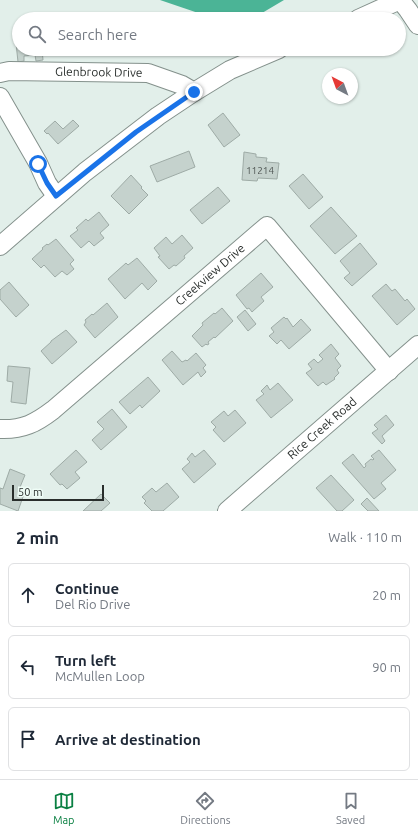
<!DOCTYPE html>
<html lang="en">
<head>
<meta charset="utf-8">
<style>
  body { margin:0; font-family:Ubuntu,sans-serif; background:#f2f2f3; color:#1f2937 }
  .compass { position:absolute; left:322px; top:68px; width:36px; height:36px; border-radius:50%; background:#fff; box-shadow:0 1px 3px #0004; rotate:319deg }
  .scale { position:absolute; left:12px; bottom:10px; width:92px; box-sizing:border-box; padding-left:4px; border:2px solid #292e2c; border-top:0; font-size:11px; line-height:14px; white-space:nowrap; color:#292e2c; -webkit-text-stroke:3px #effdf7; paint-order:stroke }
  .stop { position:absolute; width:12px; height:12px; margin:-9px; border:3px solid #1a73e8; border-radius:50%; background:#fff }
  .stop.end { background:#1a73e8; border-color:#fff; box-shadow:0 1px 4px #0008 }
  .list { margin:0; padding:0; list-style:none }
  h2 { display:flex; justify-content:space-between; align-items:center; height:52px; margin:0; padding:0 16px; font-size:17px }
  h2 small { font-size:13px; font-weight:400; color:#747a83 }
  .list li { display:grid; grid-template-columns:26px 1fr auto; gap:12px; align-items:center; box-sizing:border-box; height:64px; margin:0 8px 8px; padding:0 8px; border:1px solid #e0e1e3; border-radius:6px }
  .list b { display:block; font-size:15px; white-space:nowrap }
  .list p { margin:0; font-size:13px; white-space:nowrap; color:#747a83 }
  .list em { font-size:13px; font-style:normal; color:#747a83 }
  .icon { flex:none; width:22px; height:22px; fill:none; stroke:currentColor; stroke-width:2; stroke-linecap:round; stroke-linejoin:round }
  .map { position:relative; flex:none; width:418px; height:511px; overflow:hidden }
  .search { position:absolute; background:#fff; box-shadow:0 1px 3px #0004; left:12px; right:12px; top:12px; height:44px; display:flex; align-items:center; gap:10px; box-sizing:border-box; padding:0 14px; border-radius:22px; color:#747a83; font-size:15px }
  .sheet { height:268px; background:#fff }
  nav { display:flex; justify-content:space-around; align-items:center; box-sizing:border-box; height:56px; border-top:1px solid #e0e1e3; background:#fff; font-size:11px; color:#747a83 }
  nav a { display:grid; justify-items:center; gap:2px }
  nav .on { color:#0b8043 }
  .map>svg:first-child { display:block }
  .water { fill:#4bb496 }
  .building { fill:#c5d2cd; stroke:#9eaba6 }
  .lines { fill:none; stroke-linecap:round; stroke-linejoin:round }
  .minor-casing { stroke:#84918c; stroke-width:20 }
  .minor { stroke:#fff; stroke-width:18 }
  .route { stroke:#1a73e8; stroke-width:5 }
  .labels { text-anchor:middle; stroke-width:4; stroke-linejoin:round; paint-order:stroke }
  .number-label { font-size:10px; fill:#505754 }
  .street-label { font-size:12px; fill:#292e2c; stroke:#effdf7 }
</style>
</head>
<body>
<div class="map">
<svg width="418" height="511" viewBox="0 0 418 511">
  <rect width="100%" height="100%" fill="#e2efea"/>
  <path class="water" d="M160 0H284L257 16 210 17Z"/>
  <path class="building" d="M16 43H19V49H42L43 60 36 61 35 55 24 56V61L18 62Z
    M106 49H147V50L106 54Z
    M223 113 240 135 224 147 208 125Z
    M73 120 79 126 58 144 48 133 47 134 44 131 55 121 63 129Z
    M189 151 195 167 157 182 150 166Z
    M244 152 256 154V157L267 158 266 162 279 163 277 179 258 178 257 181 242 180Z
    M303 174 323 197 309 209 289 186Z
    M131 175 142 187 141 188 148 195 129 214 111 196Z
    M218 187 230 201 202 224 190 210Z
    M331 207 357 236 335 254 310 226Z
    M99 212 109 225 100 233 104 238 94 246 89 241 81 248 70 236 78 230 76 228 86 219 88 221Z
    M182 235 193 248 184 256 185 258 176 266 174 265 169 269 158 257 160 256 154 248 166 237 172 244Z
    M56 239 74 260 70 264 74 269 67 275 62 271 55 277 44 265 41 268 32 259 43 249 42 248 47 244 48 245Z
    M360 243 377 264 352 286 344 278 350 273 340 261Z
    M137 258 157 281 148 290 142 283 125 299 108 279 126 263 128 265Z
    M261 273 273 287 261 297 264 301 252 312 249 308 247 309 236 295Z
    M9 282 29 305 16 317 0 299V290Z
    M386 284 392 291 395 289 405 301 407 299 415 309 397 325 372 296Z
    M107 303 118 317 95 338 84 325 86 322 85 320 92 314 93 315Z
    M222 308 233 321 215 338 214 337 208 342 209 344 207 345 206 344 202 347 192 336 203 325 202 323 214 313 215 314Z
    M245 310 256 324 248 331 237 317Z
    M284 317 286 319 287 318 293 327 301 319 311 330 289 349 281 340 277 344 269 336 274 332 271 328Z
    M66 330 77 342 52 364 41 351 51 342V341Z
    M331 344 339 354 335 358 341 366 337 370 339 373 334 378 335 379 326 385 323 382 318 386 306 373 312 369 308 364 314 359 318 363 323 359 319 355Z
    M172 351 182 362 186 360 187 361 196 353 206 365 203 368 206 372 201 377 198 372 183 385 162 360Z
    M8 366 30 368 26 404 11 402 13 382 7 381Z
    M148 377 160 391 142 408 140 405 130 414 119 402Z
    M278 383 293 400 271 418 256 400 264 394 261 391 267 385 270 390Z
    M112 409 127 427 101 450 92 440 104 429 97 422Z
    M235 410 246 423 224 442 213 430 216 427 211 422 224 411 228 416Z
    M386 415 394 425 382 436 385 441 382 444 372 433 378 429 374 425Z
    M76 450 87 462 75 472 80 478 67 489 62 484 60 485 50 474Z
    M204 450 216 464 194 483 182 469 190 462 187 459 192 453 195 457Z
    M379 450 396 470 381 483 386 489 374 499 342 463 353 454 364 468 366 466 365 464 371 459 373 460 374 459 371 456Z
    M10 469 25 475 18 492 24 494 18 511 0 504V488L3 489Z
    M331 475 354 500 342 511H337L316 488Z
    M167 483 179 497 163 511H152L144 503 146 501 142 497 152 488 156 492Z
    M101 494 110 503 101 511H83Z
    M367 498 379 511H368L361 504Z"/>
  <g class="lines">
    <defs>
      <g id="minor">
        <path d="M400 0 408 10 418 25"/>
        <path d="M358 19 400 0"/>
        <path id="s1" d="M0 73 9 71 148 73 182 85 194 92"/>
        <path d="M0 97 38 163 47 183 56 196"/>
        <path d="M0 246 85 172 158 116 194 92 230 70 279 49"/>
        <path id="s2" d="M0 429C23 430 36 423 53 410L267 226 389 371"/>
        <path id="s3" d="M227 511 418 345"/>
      </g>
    </defs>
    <use href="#minor" class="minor-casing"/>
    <use href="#minor" class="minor"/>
  </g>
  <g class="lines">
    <path class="route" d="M38 164 47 183 56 196 136 132 194 92"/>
  </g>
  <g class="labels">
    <g class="number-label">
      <text x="260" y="174">11214</text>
    </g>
    <g class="street-label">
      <text dy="4" stroke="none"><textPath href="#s1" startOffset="99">Glenbrook Drive</textPath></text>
      <text dy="4" stroke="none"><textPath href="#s2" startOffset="265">Creekview Drive</textPath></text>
      <text dy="4" stroke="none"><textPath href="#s3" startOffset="126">Rice Creek Road</textPath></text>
    </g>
  </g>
</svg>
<svg class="compass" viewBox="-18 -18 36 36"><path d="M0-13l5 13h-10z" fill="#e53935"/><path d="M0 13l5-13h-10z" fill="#747a83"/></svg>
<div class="scale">50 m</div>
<div class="stop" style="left:38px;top:164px"></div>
<div class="stop end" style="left:194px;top:92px"></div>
<div class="search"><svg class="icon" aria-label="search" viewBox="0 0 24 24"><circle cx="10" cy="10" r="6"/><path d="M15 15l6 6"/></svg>Search here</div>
</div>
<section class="sheet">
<h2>2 min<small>Walk · 110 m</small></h2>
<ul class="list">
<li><svg class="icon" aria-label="ahead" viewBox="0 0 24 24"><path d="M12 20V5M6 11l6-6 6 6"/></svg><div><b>Continue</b><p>Del Rio Drive</p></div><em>20 m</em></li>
<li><svg class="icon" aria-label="left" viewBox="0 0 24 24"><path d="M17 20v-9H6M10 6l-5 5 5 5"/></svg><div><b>Turn left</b><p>McMullen Loop</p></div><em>90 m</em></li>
<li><svg class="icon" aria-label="arrive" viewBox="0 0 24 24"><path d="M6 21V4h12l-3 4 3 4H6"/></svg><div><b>Arrive at destination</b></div></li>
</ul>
</section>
<nav>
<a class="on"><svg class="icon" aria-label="map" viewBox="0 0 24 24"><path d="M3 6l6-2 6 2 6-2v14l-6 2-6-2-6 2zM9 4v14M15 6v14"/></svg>Map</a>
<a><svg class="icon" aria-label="directions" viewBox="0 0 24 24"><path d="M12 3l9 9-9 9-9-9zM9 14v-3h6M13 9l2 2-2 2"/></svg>Directions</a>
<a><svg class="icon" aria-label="saved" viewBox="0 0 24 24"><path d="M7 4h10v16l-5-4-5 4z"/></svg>Saved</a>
</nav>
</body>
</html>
